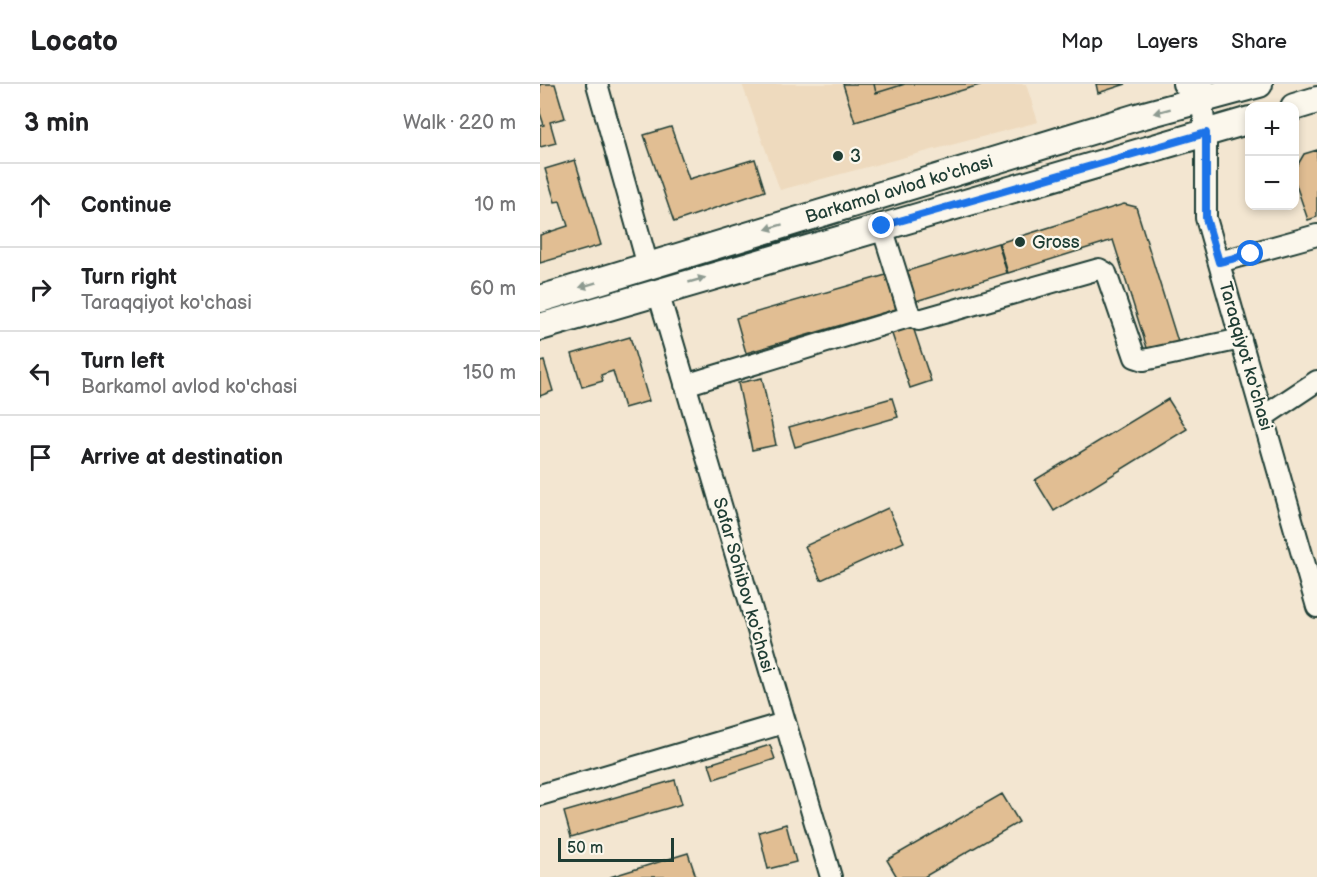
<!DOCTYPE html>
<html lang="en">
<head>
<meta charset="utf-8">
<style>
  body { margin:0; font-family:"Balsamiq Sans",sans-serif; background:#f2f2f2; color:#202124 }
  .controls { position:absolute; right:18px; top:18px; display:grid; overflow:hidden; border-radius:12px; box-shadow:0 3px 9px #0003 }
  .controls button { width:54px; height:54px; display:grid; place-items:center; padding:0; border:0; border-bottom:2px solid #e0e0e0; background:#fff; color:#202124; font:30px sans-serif }
  .scale { position:absolute; left:18px; bottom:15px; width:116px; box-sizing:border-box; padding-left:6px; border:3px solid #1f3d34; border-top:0; font-size:16px; line-height:21px; white-space:nowrap; color:#1f3d34; -webkit-text-stroke:4px #fbf7ec; paint-order:stroke }
  .stop { position:absolute; width:18px; height:18px; margin:-14px; border:4px solid #1a73e8; border-radius:50%; background:#fff }
  .stop.end { background:#1a73e8; border-color:#fff; box-shadow:0 2px 6px #0008 }
  .list { margin:0; padding:0; list-style:none }
  h2 { display:flex; justify-content:space-between; align-items:center; height:78px; margin:0; padding:0 24px; font-size:26px }
  h2 small { font-size:20px; font-weight:400; color:#757577 }
  .list li { display:grid; grid-template-columns:39px 1fr auto; gap:18px; align-items:center; box-sizing:border-box; height:84px; padding:0 24px; border-top:2px solid #e0e0e0 }
  .list b { display:block; font-size:22px; white-space:nowrap }
  .list p { margin:0; font-size:20px; white-space:nowrap; color:#757577 }
  .list em { font-size:20px; font-style:normal; color:#757577 }
  .icon { flex:none; width:33px; height:33px; fill:none; stroke:currentColor; stroke-width:2; stroke-linecap:round; stroke-linejoin:round }
  .map { position:relative; flex:none; width:777px; height:793px; overflow:hidden }
  header { display:flex; align-items:center; gap:36px; box-sizing:border-box; height:84px; padding:0 30px; background:#fff; border-bottom:2px solid #e0e0e0 }
  header strong { font-size:28px }
  nav { display:flex; gap:33px; margin-inline-start:auto; font-size:21px }
  main { display:flex }
  aside { flex:1; background:#fff }
  .map>svg:first-child { display:block }
  .built { fill:#eedabe }
  .building { fill:#e1be93; stroke:#1f3d34; stroke-width:1.5 }
  .lines { fill:none; stroke-linecap:round; stroke-linejoin:round }
  .minor-casing { stroke:#1f3d34; stroke-width:24 }
  .major-casing { stroke:#1f3d34; stroke-width:30 }
  .minor { stroke:#fbf7ec; stroke-width:20 }
  .major { stroke:#fbf7ec; stroke-width:26 }
  .oneway { fill:#8d9a90 }
  .route { stroke:#1a73e8; stroke-width:8 }
  .poi-dot { fill:#1f3d34; stroke:#fbf7ec; stroke-width:2 }
  .labels { text-anchor:middle; stroke-width:4.5; stroke-linejoin:round; paint-order:stroke }
  .poi-label { font-size:18px; fill:#1f3d34; stroke:#fbf7ec; text-anchor:start }
  .street-label { font-size:18px; fill:#1f3d34; stroke:#fbf7ec }
</style>
</head>
<body>
<header>
<strong>Locato</strong>
<nav><a>Map</a><a>Layers</a><a>Share</a></nav>
</header>
<main>
<aside>
<h2>3 min<small>Walk · 220 m</small></h2>
<ul class="list">
<li><svg class="icon" aria-label="ahead" viewBox="0 0 24 24"><path d="M12 20V5M6 11l6-6 6 6"/></svg><div><b>Continue</b></div><em>10 m</em></li>
<li><svg class="icon" aria-label="right" viewBox="0 0 24 24"><path d="M7 20v-9h11M14 6l5 5-5 5"/></svg><div><b>Turn right</b><p>Taraqqiyot ko'chasi</p></div><em>60 m</em></li>
<li><svg class="icon" aria-label="left" viewBox="0 0 24 24"><path d="M17 20v-9H6M10 6l-5 5 5 5"/></svg><div><b>Turn left</b><p>Barkamol avlod ko'chasi</p></div><em>150 m</em></li>
<li><svg class="icon" aria-label="arrive" viewBox="0 0 24 24"><path d="M6 21V4h12l-3 4 3 4H6"/></svg><div><b>Arrive at destination</b></div></li>
</ul>
</aside>
<div class="map">
<svg width="777" height="793" viewBox="0 0 777 793">
  <rect width="100%" height="100%" fill="#f3e6d1"/>
  <filter id="ink" filterUnits="userSpaceOnUse"><feTurbulence type="fractalNoise" baseFrequency=".0167" numOctaves="2"/><feDisplacementMap in="SourceGraphic" scale="12" xChannelSelector="R" yChannelSelector="G"/><feConvolveMatrix kernelMatrix="1 2 1 2 8 2 1 2 1" color-interpolation-filters="sRGB"/></filter>
  <g filter="url(#ink)">
    <path class="built" d="M202 0H486L498 38 240 106Z"/>
    <path class="building" d="M0 0H15L25 34 10 38 16 59 0 63V42L4 41 0 29Z
      M303 0H334L336 9 365 0H443L315 38Z
      M303 0H443L315 38Z
      M556 0H586L558 9Z
      M131 43 149 95 215 75 225 107 134 138 104 51Z
      M777 66V133L768 136 754 95V87L764 70Z
      M35 76 61 161 0 179V151L28 142 20 117 15 118 5 85Z
      M584 120 596 123 638 258 608 267 573 156 468 189 459 159Z
      M458 159 467 189 376 217 367 187Z
      M346 191 356 225 206 269 196 234Z
      M372 240 391 297 370 304 351 247Z
      M90 253 109 317 84 324 73 287 61 291 63 297 42 303 32 270Z
      M4 277 13 307 0 312V278Z
      M222 294 236 361 212 366 198 299Z
      M352 314 358 333 255 363 249 343Z
      M628 315 647 345 514 427 495 396Z
      M348 424 364 458 281 496 265 462Z
      M230 661 235 675 174 695 169 680Z
      M135 696 142 720 31 753 24 728Z
      M462 710 479 738 384 793H357L347 776Z
      M246 740 256 778 228 785 219 748Z
      M148 769 156 793H70Z"/>
    <g class="lines">
      <defs>
        <path id="minor" d="M57 0 108 182
          M643 0 661 16
          M663 0 661 16 666 49V134L777 523
          M342 143 368 226 372 232 379 236 559 185 566 189 595 273 604 276 701 255
          M679 178 777 151
          M118 208 291 793
          M145 301 372 232
          M723 333 777 297
          M0 711 244 639"/>
        <path id="major" d="M754 23 777 16
          M0 215 597 33 719 0
          M0 243 710 36"/>
      </defs>
      <use href="#minor" class="minor-casing"/>
      <use href="#major" class="major-casing"/>
      <use href="#minor" class="minor"/>
      <use href="#major" class="major"/>
    </g>
    <defs><path id="oneway-solid" d="M-6-.8H1V-3.2L6.5 0L1 3.2V.8H-6Z" transform="scale(1.5)"/></defs>
    <g class="oneway">
      <use href="#oneway-solid" transform="translate(622 27) rotate(165)"/>
      <use href="#oneway-solid" transform="translate(234 143) rotate(163)"/>
      <use href="#oneway-solid" transform="translate(157 196) rotate(-16)"/>
      <use href="#oneway-solid" transform="translate(48 201) rotate(163)"/>
    </g>
  </g>
  <g class="lines" filter="url(#ink)">
    <path class="route" d="M342 142 666 49V134L679 178 711 170"/>
  </g>
  <g class="poi-dot">
    <circle cx="298" cy="72" r="6"/>
    <circle cx="480" cy="158" r="6"/>
  </g>
  <g class="labels">
    <g class="poi-label">
      <text x="310" y="78">3</text>
      <text x="492" y="164">Gross</text>
    </g>
    <g class="street-label">
      <text transform="translate(359 105) rotate(-17)" y="6">Barkamol avlod ko'chasi</text>
      <text transform="translate(706 272) rotate(74)" y="6">Taraqqiyot ko'chasi</text>
      <text transform="translate(204 501) rotate(74)" y="6">Safar Sohibov ko'chasi</text>
    </g>
  </g>
</svg>
<div class="controls">
<button>+</button>
<button>−</button>
</div>
<div class="scale">50 m</div>
<div class="stop" style="left:711px;top:170px"></div>
<div class="stop end" style="left:342px;top:142px"></div>
</div>
</main>
</body>
</html>
